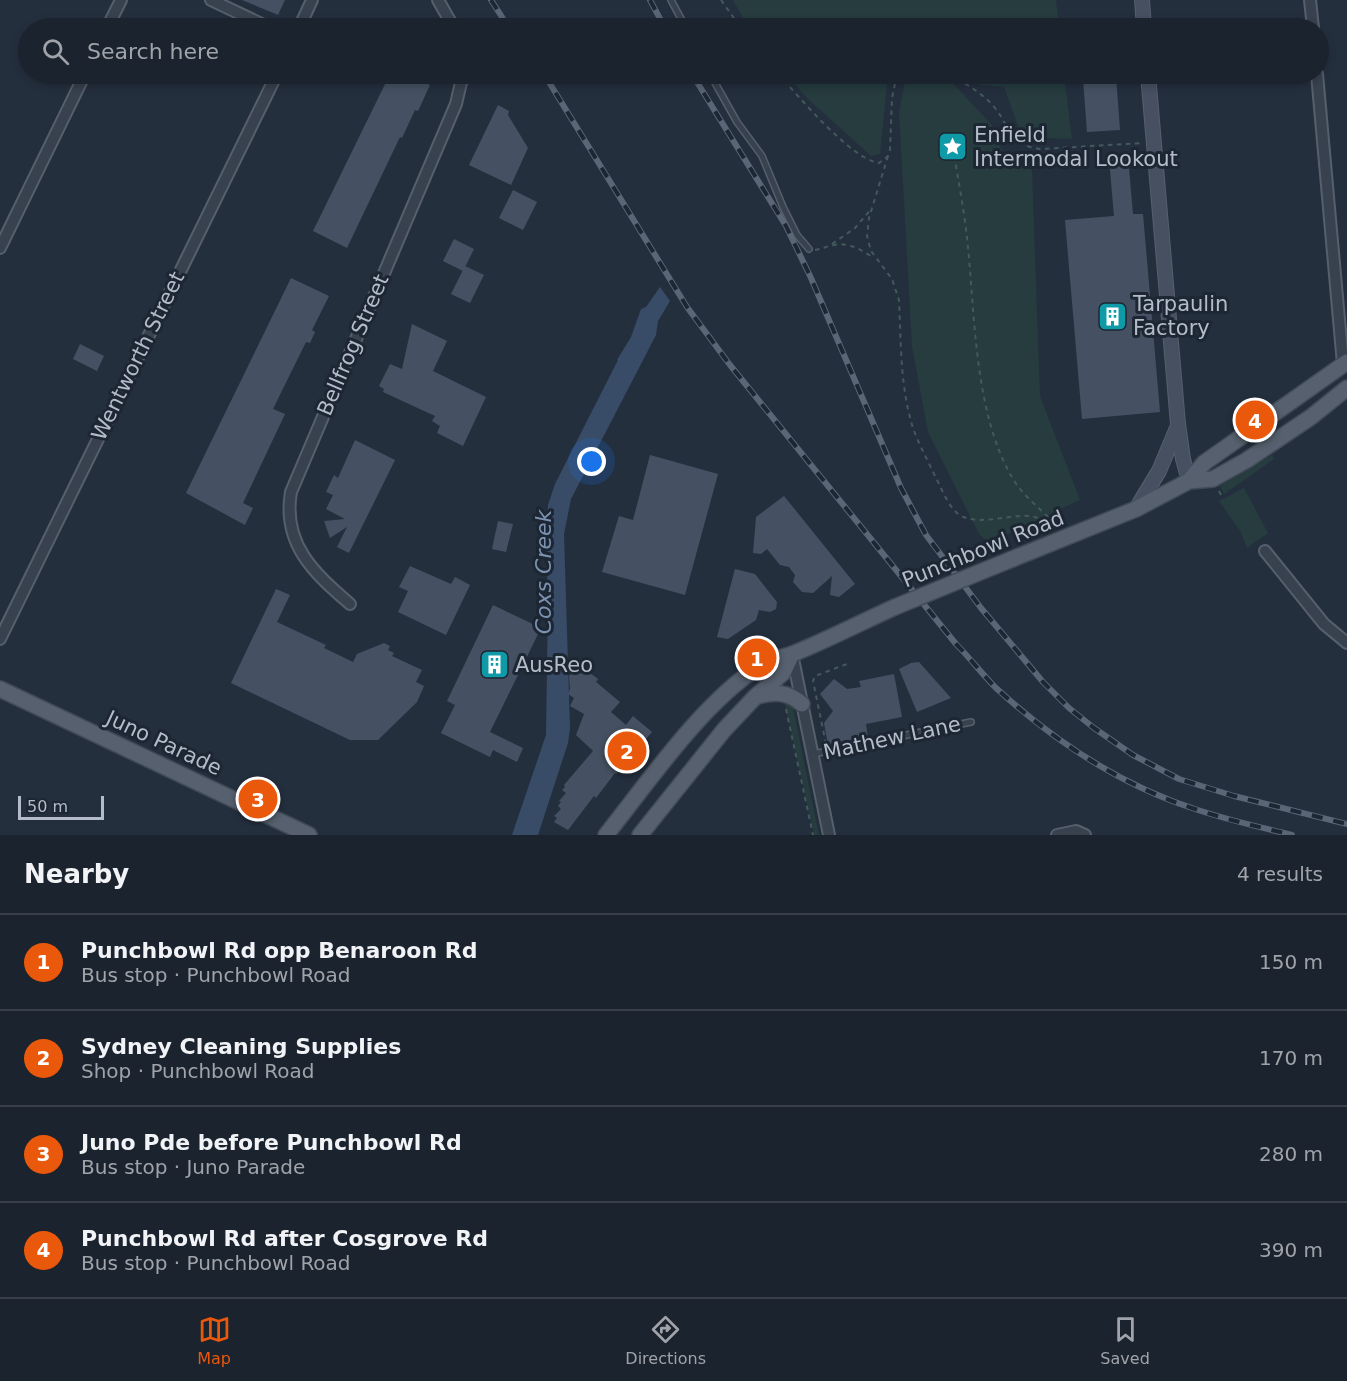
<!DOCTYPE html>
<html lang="en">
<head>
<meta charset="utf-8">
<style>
  body { margin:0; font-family:"DejaVu Sans",sans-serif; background:#282f3a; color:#f1f3f6 }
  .scale { position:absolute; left:18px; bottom:15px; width:86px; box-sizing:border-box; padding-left:6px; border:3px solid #b4bcc9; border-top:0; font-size:16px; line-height:21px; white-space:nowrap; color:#b4bcc9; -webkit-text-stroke:4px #1d2633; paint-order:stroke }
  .you { position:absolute; left:592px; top:462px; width:21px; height:21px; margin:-15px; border:4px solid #fff; border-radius:50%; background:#1a73e8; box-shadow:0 0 0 9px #1a73e833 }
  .badge { display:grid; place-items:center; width:39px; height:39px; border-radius:50%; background:#ea580c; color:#fff; font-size:20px; font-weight:700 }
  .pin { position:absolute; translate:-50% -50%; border:3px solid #fff; box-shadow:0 2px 6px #0006 }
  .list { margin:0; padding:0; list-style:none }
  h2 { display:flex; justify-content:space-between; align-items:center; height:78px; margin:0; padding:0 24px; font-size:26px }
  h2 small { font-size:20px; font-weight:400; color:#a0a4aa }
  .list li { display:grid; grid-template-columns:39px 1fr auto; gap:18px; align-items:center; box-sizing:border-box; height:96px; padding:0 24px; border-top:2px solid #39404a }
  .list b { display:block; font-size:22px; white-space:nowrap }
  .list p { margin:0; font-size:20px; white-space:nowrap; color:#a0a4aa }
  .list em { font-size:20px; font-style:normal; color:#a0a4aa }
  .icon { flex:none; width:33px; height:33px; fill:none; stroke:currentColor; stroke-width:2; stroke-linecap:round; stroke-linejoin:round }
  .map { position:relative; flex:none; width:1347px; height:835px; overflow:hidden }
  .search { position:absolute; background:#1b232e; box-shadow:0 3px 9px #0003; left:18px; right:18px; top:18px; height:66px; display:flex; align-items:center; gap:15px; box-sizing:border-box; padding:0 21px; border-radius:33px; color:#a0a4aa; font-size:22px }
  .sheet { height:462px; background:#1b232e }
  nav { display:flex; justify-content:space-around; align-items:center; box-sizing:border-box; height:84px; border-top:2px solid #39404a; background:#1b232e; font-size:16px; color:#a0a4aa }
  nav a { display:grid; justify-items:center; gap:3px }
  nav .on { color:#ea580c }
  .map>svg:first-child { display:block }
  .green { fill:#263c3f }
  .water { fill:#394c67 }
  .building { fill:#455162 }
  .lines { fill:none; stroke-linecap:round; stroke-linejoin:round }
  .lane-casing { stroke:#565f6c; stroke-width:8 }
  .street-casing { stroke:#565f6c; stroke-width:14 }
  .secondary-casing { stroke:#565f6c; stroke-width:16 }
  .primary-casing { stroke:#414a57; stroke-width:18 }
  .path { stroke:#44595c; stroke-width:2; stroke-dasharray:4.5 4.5; stroke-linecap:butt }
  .lane { stroke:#38414e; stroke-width:5 }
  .street { stroke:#38414e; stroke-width:10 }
  .secondary { stroke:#465061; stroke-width:14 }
  .primary { stroke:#56606e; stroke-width:15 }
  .rail-casing { stroke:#5a6575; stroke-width:6 }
  .rail { stroke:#1d2633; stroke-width:4; stroke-dasharray:11; stroke-linecap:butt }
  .primary-bridge-casing { stroke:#414a57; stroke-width:18; stroke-linecap:butt }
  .primary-bridge { stroke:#56606e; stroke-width:15 }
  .labels { text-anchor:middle; stroke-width:6; stroke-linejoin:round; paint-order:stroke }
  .poi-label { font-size:21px; fill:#b4bcc9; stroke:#1d2633; text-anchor:start }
  .street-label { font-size:21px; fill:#b4bcc9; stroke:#1d2633 }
  .water-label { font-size:22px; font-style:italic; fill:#7c92b1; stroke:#1d2633 }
</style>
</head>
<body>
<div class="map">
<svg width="1347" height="835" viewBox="0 0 1347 835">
  <rect width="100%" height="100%" fill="#242f3e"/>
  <path class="green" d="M733 0H1056L1059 28H749Z
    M786 74H888L880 154 871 156 808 99Z
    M915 74H938L946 76 991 124 1005 159 1032 170 1040 396 1080 500 989 543 979 534 928 432 912 346 899 112 906 77Z
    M960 74H1064L1072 139 1022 137 1004 87 980 85Z
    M1272 455 1274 459 1224 494 1220 486Z
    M1244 488 1268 533 1247 548 1240 531 1219 501Z
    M784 700 793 707 819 835H814Z"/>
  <path class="water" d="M660 287 670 301 658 321 656 335 571 499 564 534 570 729 568 743 538 835H512L546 735 548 605 546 532 548 505 555 484 618 360H617L631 337 641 309 646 307Z"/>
  <path class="building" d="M242 0H285L278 15Z
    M390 74H429L426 83 430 85 418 111 415 110 402 138 400 137 347 248 313 231Z
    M1116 76 1120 130 1087 132 1083 79Z
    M498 105 509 111 508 115 528 148 511 185 469 165Z
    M1128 157 1133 214H1143L1160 412 1082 419 1065 220 1114 216 1109 159Z
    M513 190 537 202 523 230 499 218Z
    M454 239 474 249 463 271 443 261Z
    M465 266 484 275 470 303 451 294Z
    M291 278 329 296 312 330 315 332 310 343 306 342 273 409 285 414 243 503 253 508 245 525 186 493Z
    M412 324 447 341 433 371 486 397 463 446 437 433 440 426 432 421 435 416 383 392 384 389 379 386 390 364 402 369Z
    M80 344 104 356 97 371 73 359Z
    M355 440 395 460 349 553 337 547 347 527 330 538 324 521 345 519 326 509 333 495 326 492 334 475 338 478Z
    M650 455 718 474 685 595 602 572 619 516 633 520Z
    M784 496 855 584 839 597 830 595 832 576 813 593 802 592 793 582 795 575 789 567 780 565 767 549 761 554 753 553 756 517Z
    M498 521 513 524 506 552 492 549Z
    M410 566 451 584 455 577 470 585 446 635 398 612 408 591 399 587Z
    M735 569 755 574 777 602 776 609 770 612 759 610 756 620 728 639 717 637Z
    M276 589 290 595 277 622 326 645 324 648 353 662 357 654 384 643 390 646 388 650 394 653 392 656 422 670 416 682 424 686 417 702 378 740H350L231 683Z
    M493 605 541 628 490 732 523 748 517 762 493 750 490 757 441 733 455 705 447 701Z
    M919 662 951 698 917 712 899 669 911 663Z
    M578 664 598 679 596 682 620 702 611 712 626 725 633 716 652 732 640 746 639 745 616 774 615 773 596 798 594 796 568 830 554 822 557 818 554 816 561 809 558 806 561 802 559 801 566 793 562 790 565 787 564 785 593 751 576 735 584 714 570 706 574 698 568 694 570 689 569 676Z
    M894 674 902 717 866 724 868 738 828 745 824 723 833 711 820 694 834 679 847 689 861 687 859 681Z"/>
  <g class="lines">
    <defs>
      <path id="lane" d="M671 0 686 28
        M710 74 737 122 762 156 783 207 797 235 809 249
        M813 754 971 722"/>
      <path id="street" d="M211 0 270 28
        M438 0 454 28
        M1310 0 1313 28
        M107 28 121 0
        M299 28 312 0
        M1317 74 1343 364
        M0 248 85 74
        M1265 551 1324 624 1347 643
        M350 604C314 573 282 544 291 492L456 104 463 74
        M0 639 277 74
        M792 654 829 835
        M1057 835 1076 831 1085 835"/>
      <path id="secondary" d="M1142 0 1144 28
        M1148 74 1178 424 1183 459 1189 481
        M1136 509 1159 471 1177 428"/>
      <path id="primary" d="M1189 481 1213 479 1247 460 1311 417 1347 388
        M995 566 1136 509 1189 481 1204 463 1347 362
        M0 689 309 835
        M757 696C774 692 788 691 802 704
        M606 835C650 780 701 704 761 665 772 658 783 658 795 653 829 639 862 622 895 607
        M640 835 724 730 756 696 783 673 792 654"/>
    </defs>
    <use href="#lane" class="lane-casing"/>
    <use href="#street" class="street-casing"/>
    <use href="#secondary" class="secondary-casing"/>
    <use href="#primary" class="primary-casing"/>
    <path class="path" d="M721 0 741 28
      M778 74C799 96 849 158 879 163L888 156 890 150 892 98 897 74
      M950 74C965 84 983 93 995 108 1013 131 1006 144 1041 149L1142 143
      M953 147C958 180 965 214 968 247 975 319 975 416 1013 479 1023 496 1041 509 1054 523L1055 527
      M888 156 869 218 867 236 871 251 892 279 899 300C901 342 900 387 913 428 919 445 928 461 936 478 942 489 947 504 957 513 983 534 1038 497 1050 531
      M832 244 855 228 872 208
      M815 250C822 249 827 246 834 245 850 242 861 250 874 258
      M1219 491 1222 497
      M786 709 813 835
      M826 744 813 681 815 676 847 664"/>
    <use href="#lane" class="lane"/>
    <use href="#street" class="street"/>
    <use href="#secondary" class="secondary"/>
    <use href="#primary" class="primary"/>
    <defs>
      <path id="rail" d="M491 0 509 28
        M650 0 665 28
        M544 74 687 307 730 365 956 644C970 658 982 674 996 688 1054 741 1120 785 1195 809 1227 820 1260 827 1292 835
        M692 74 786 226 811 278 901 488 926 535 981 608 1043 682 1069 708 1094 728 1133 755 1179 779 1234 796 1347 824"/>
    </defs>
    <use href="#rail" class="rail-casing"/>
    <use href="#rail" class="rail"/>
    <defs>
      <path id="primary-bridge" d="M895 607 995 566"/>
    </defs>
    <use href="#primary-bridge" class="primary-bridge-casing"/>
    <use href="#primary-bridge" class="primary-bridge"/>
  </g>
  <defs>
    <symbol id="sight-square" viewBox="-11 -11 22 22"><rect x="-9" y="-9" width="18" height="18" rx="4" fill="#0f9aa8" stroke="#1d2633"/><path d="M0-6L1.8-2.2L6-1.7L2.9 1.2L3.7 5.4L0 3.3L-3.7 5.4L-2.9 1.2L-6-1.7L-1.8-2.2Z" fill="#fff"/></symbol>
    <symbol id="building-square" viewBox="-11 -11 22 22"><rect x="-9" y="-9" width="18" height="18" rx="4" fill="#0f9aa8" stroke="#1d2633"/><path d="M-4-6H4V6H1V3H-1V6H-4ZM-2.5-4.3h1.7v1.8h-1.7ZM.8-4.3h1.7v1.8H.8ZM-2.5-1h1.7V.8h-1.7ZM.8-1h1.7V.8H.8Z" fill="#fff"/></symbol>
  </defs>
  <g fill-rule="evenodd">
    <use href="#sight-square" x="936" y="130" width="33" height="33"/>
    <use href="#building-square" x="1096" y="300" width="33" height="33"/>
    <use href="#building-square" x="478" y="648" width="33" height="33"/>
  </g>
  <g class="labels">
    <g class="poi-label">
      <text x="974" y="142">Enfield<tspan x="974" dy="24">Intermodal Lookout</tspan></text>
      <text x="1133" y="311">Tarpaulin<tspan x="1133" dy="24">Factory</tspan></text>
      <text x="515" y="672">AusReo</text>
    </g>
    <g class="street-label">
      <text transform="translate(353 345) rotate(-67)" y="7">Bellfrog Street</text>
      <text transform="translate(138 356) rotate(-64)" y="7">Wentworth Street</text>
      <text transform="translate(983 549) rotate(-22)" y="7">Punchbowl Road</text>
      <text transform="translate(892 738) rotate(-12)" y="7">Mathew Lane</text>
      <text transform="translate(164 743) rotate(25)" y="7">Juno Parade</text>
    </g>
    <g class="water-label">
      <text transform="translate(543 572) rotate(-90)" y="8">Coxs Creek</text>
    </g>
  </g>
</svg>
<div class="scale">50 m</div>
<div class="you"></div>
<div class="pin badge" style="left:757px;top:658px">1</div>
<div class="pin badge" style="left:627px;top:751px">2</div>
<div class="pin badge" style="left:258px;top:799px">3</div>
<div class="pin badge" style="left:1255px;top:420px">4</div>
<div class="search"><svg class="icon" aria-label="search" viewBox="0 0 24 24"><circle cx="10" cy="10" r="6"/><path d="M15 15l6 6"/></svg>Search here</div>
</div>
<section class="sheet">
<h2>Nearby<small>4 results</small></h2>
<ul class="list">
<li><span class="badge">1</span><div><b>Punchbowl Rd opp Benaroon Rd</b><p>Bus stop · Punchbowl Road</p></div><em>150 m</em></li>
<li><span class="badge">2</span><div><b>Sydney Cleaning Supplies</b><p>Shop · Punchbowl Road</p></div><em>170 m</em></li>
<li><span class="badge">3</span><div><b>Juno Pde before Punchbowl Rd</b><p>Bus stop · Juno Parade</p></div><em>280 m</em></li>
<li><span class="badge">4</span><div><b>Punchbowl Rd after Cosgrove Rd</b><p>Bus stop · Punchbowl Road</p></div><em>390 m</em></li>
</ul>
</section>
<nav>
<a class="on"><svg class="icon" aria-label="map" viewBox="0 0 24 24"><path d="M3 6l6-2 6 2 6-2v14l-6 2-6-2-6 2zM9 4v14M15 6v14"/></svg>Map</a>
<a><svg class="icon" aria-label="directions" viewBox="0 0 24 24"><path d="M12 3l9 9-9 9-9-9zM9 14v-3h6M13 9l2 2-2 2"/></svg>Directions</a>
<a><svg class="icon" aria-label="saved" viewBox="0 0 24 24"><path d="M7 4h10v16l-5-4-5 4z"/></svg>Saved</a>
</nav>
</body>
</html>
